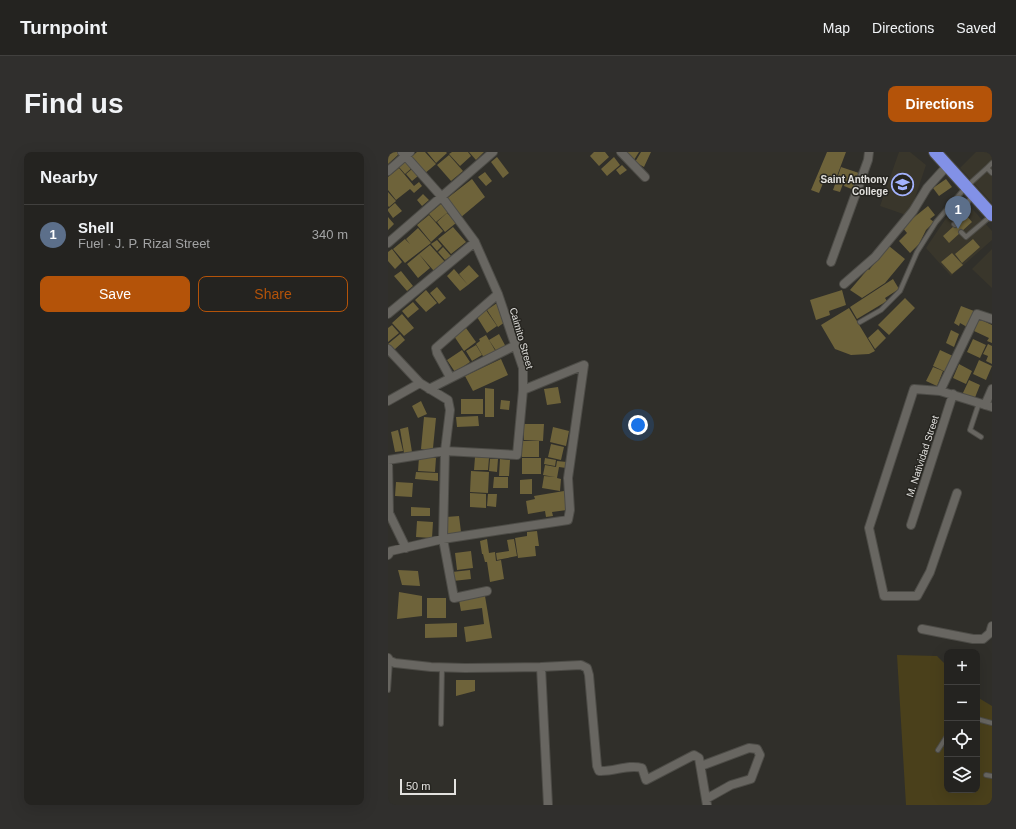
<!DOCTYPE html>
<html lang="en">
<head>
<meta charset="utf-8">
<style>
  body { margin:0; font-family:Arial,sans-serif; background:#302f2d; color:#f1f3f6 }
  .controls { position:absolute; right:12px; bottom:12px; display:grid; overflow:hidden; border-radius:8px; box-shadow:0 4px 16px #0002 }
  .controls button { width:36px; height:36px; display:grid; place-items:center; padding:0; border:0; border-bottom:1px solid #41403e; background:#242320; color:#f1f3f6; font:20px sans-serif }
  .scale { position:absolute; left:12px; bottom:10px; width:56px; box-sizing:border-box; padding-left:4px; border:2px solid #e3e2df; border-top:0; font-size:11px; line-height:14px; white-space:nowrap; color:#e3e2df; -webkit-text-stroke:3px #262520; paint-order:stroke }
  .you { position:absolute; left:250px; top:273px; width:14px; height:14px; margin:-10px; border:3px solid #fff; border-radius:50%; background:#1a73e8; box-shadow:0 0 0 6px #1a73e833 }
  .badge { display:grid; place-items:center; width:26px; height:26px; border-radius:50%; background:#b45309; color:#fff; font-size:13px; font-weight:700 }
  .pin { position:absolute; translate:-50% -33px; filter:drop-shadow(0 1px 2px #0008) }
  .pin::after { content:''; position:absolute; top:21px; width:14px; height:12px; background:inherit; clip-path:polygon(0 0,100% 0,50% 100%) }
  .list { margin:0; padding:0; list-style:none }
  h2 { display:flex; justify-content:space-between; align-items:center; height:52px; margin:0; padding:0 16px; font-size:17px }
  h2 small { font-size:13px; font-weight:400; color:#a3a4a5 }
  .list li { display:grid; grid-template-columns:26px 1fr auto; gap:12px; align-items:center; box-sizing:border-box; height:60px; padding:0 16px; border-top:1px solid #41403e }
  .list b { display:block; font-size:15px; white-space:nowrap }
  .list p { margin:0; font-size:13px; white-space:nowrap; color:#a3a4a5 }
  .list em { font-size:13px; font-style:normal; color:#a3a4a5 }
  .actions { display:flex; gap:8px; padding:12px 16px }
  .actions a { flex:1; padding:9px 0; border:1px solid #b45309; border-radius:8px; text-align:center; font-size:14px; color:#b45309 }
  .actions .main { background:#b45309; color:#fff }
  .icon { flex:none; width:22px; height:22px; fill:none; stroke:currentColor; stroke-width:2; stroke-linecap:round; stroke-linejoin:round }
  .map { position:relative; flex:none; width:604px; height:653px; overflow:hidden; border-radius:8px }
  header { display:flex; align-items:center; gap:24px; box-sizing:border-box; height:56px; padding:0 20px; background:#242320; border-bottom:1px solid #41403e }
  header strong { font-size:19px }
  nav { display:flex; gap:22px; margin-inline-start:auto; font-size:14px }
  .intro { display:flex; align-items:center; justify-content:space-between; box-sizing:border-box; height:96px; padding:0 24px }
  h1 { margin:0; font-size:28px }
  .button { padding:10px 18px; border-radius:8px; background:#b45309; color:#fff; font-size:14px; font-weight:700 }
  main { display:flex; gap:24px; padding:0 24px }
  aside { flex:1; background:#242320; border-radius:8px; box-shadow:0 4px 16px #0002 }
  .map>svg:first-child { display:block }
  .built { fill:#39362b }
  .green { fill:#4a401b }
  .building { fill:#6e633a }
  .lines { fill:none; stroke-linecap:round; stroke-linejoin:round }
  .lane-casing { stroke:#4d4c47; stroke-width:6 }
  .street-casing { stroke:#4d4c47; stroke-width:10 }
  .highway-casing { stroke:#4d4c47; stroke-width:14 }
  .lane { stroke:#686661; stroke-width:4 }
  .street { stroke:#686661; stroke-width:8 }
  .highway { stroke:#8291e7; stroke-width:12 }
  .labels { text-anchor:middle; stroke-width:3; stroke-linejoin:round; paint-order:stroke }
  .poi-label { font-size:10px; font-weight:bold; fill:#e3e2df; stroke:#262520; text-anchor:end }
  .street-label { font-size:10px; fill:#e3e2df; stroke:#262520 }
</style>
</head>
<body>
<header>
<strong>Turnpoint</strong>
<nav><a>Map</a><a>Directions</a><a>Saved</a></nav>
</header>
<div class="intro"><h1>Find us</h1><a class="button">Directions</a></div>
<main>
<aside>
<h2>Nearby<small></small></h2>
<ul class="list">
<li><span class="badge" style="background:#5c6f8a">1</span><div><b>Shell</b><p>Fuel · J. P. Rizal Street</p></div><em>340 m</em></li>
</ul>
<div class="actions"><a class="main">Save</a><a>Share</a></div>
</aside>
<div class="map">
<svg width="604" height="653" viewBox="0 0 604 653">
  <rect width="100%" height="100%" fill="#302f2a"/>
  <path class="built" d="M511 0H522L538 13 521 64 492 54Z
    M588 0H604V51L572 16Z
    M573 44 604 79V88L563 124 538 96Z
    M604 97V136L584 117Z"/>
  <path class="green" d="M509 503 549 504 559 514V638H589V545L604 554V653H518Z"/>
  <path class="building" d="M0 0H10L11 2 0 12Z
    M29 0H37L48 12 36 22 22 6Z
    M39 0H58L59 1 48 11Z
    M64 0H80L83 4 72 14 61 2Z
    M81 0H96L88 8Z
    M206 0H217L221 5 211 14 202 4Z
    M238 0H251L246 8Z
    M253 0H263L256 15 247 10Z
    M439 0H458L446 32 436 29 431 41 423 38Z
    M61 3 75 19 63 29 49 13Z
    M109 5 121 21 115 26 103 10Z
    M226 5 232 13 219 24 213 17Z
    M19 8 25 15 17 22 11 15Z
    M234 13 239 18 232 23 228 18Z
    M453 15 471 21 466 38 456 34 457 30 456 29 452 40 445 38Z
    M11 16 26 34 31 30 34 34 26 41 22 37 8 48 0 38V25Z
    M24 17 30 24 24 29 18 22Z
    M97 20 104 29 98 34 90 25Z
    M84 27 97 45 72 66 57 48Z
    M558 27 564 35 551 44 545 36Z
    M0 40 8 49 1 55 0 54Z
    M35 42 41 48 34 54 29 48Z
    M7 51 14 59 5 66 0 59V57Z
    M53 52 60 60 48 70 41 62Z
    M540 54 547 63 542 67 546 70 538 78 531 92 522 101 511 89 519 81 514 75Z
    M59 61 68 71 57 80 49 70Z
    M41 63 55 79 43 90 29 73Z
    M578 63 584 70 561 91 555 84Z
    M0 65 6 72 0 78Z
    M65 75 78 90 63 102 50 87Z
    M30 76 43 91 17 111 5 97 17 87 22 92 18 87Z
    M585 87 592 95 574 111 567 102Z
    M49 88 54 94 49 99 43 92Z
    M42 93 57 110 46 119 31 102Z
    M501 94 517 107 497 131 474 146 462 138 480 117 481 118Z
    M55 95 63 104 57 108 50 100Z
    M4 97 14 110 7 117 0 109V100Z
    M564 101 575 113 564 122 553 110Z
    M31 102 42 116 30 126 19 112Z
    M81 113 91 124 80 133 71 122Z
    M66 117 80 133 72 139 59 124Z
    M13 119 25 134 19 139 6 124Z
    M505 127 511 137 497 146 499 149 469 167 462 155Z
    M49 135 58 146 51 152 42 141Z
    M38 138 49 151 38 160 27 148Z
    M454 138 458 153 441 159 442 163 428 168 422 148Z
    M517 146 527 156 501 183 490 173Z
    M25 150 31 157 20 166 14 159Z
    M109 151 117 170 110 175 99 158Z
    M573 154 586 159 579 175 572 171 571 174 566 171Z
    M461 156 487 199 481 202 463 203 447 197 433 173Z
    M98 158 109 174 99 181 89 165Z
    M14 162 26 176 16 184 4 171Z
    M591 167 604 173V191L599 189 601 186 586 179Z
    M4 173 11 181 0 190V176Z
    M78 176 88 190 76 199 66 184Z
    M490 177 498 186 487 197 480 186Z
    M563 178 571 182 566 195 558 191Z
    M12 182 17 188 6 198 0 192Z
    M111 182 118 195 109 200 101 188Z
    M98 183 108 200 96 206 88 192 92 189 91 187Z
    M585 187 598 193 592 206 579 200Z
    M600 192 604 194V212L598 209 600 204 595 202Z
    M88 193 94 203 84 209 78 199Z
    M74 198 82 210 67 220 59 208Z
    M552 198 565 204 558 220 545 214Z
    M113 207 120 223 85 239 77 224Z
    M591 208 604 214 598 228 585 222Z
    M571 212 584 219 578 232 565 226Z
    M545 215 555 219 549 234 538 229Z
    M581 228 592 233 586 248 574 243Z
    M170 235 173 251 159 253 156 237Z
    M97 236 106 237V265H97Z
    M73 247H95V262H73Z
    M113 248 122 249 121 258 112 257Z
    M33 249 39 262 30 266 24 254Z
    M90 264 91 274 69 275 68 265Z
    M36 265 48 266 45 296 38 298 33 297Z
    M136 272H156L155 289 136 288Z
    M20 275 24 300 16 301 12 277Z
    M165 275 181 279 178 294 162 290Z
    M10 278 15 299 7 300 3 280Z
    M134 289H151V305H134Z
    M163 292 176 295 173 308 160 305Z
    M31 305 48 306 47 320 30 319Z
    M87 305 101 306 100 318H86Z
    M134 306H153V322H134Z
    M157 306 168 308 167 314 156 312Z
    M102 307H110L109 320 101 319Z
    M112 307 122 308 121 324H111Z
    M169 309 179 310 178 316 171 315 169 326 173 327 172 339 154 336 156 324 167 325 155 323 157 313 168 315Z
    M83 319 101 320 100 341 82 340Z
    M28 320 50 321V329L27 327Z
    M106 325H120V336H105Z
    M144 327V342H132V328Z
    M8 330 25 331 24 345 7 344Z
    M176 339 179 358 164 360 165 364 158 365 157 359 140 362 138 349 147 347 146 344Z
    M82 341 98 342V356L82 355Z
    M100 342H109L108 355 99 354Z
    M23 355 42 356V364H23Z
    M71 364 73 380 60 382 58 365Z
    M29 369 45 370 44 386 28 385Z
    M149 379 151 394H147L148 404 130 406 127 386 139 384V380Z
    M99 387 101 401 107 400 108 409 113 408 116 427 102 430 99 410H97L95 402H94L92 389Z
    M126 387 129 404 109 408 108 401 121 399 119 388Z
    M83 399 85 416 69 418 67 401Z
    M10 418 30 419 32 434 14 433Z
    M82 418 83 427 65 429 64 420Z
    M11 440 34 444V464L9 467Z
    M97 444 104 486 78 490 76 475 96 472 94 456 73 459 71 448Z
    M39 446H58V466H39Z
    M69 471V485L37 486V472Z
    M68 528H87V539L68 544Z"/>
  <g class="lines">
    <defs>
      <path id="lane" d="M599 16 604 11
        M567 73 566 72 584 44
        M573 80 578 85 604 63
        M472 170 493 158 512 139 529 100 548 70 578 35 599 16 604 21
        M591 251 582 278 593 285
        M0 538 2 509
        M589 567 604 571
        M53 572 54 515
        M550 598 559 584
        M598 623 604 624"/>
      <path id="street" d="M233 0 257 25
        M0 19 22 0
        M0 91 105 0
        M443 110 480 8 481 0
        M456 132 487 105 525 59 539 36 559 14
        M0 162 87 90
        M0 197 32 231 60 248 62 258 57 299 55 387 66 446 99 439
        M62 225 49 201 48 196 110 142
        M41 237 128 193
        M552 239 589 162 604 167
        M0 249 32 231
        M597 253 604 237
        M0 308 57 299 129 303 135 238V216L110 142 87 90 53 44 14 0
        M0 308 1 361 18 396
        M569 341 542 420 529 444H496L481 376 526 237 552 239 604 255
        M523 373 565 242
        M0 403 3 399 55 387 180 368 182 358 180 326 196 213 135 238
        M534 477 585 487H595L602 481 604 474
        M0 506 2 509 7 511 43 515 77 516 153 515 193 513 199 516 201 523 209 614 211 619C226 620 240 612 254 616L258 628 306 603 311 606 319 653
        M153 515 160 653
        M313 614 361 596 369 597 372 603 363 627 343 633 318 647"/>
      <path id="highway" d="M547 0 604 63"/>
    </defs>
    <use href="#lane" class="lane-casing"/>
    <use href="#street" class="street-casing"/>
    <use href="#highway" class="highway-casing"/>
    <use href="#lane" class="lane"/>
    <use href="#street" class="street"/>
    <use href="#highway" class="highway"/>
  </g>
  <defs>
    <symbol id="school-ring" viewBox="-11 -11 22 22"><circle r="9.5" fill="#262520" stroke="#a3b2fd" stroke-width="1.5"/><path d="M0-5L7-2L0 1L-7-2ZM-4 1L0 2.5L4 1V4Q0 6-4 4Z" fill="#a3b2fd"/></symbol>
  </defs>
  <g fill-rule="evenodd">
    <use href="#school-ring" x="502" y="20" width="25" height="25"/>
  </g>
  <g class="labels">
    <g class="poi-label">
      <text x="500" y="31">Saint Anthony<tspan x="500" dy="12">College</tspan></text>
    </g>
    <g class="street-label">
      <text transform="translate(134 186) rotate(74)" y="4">Caimito Street</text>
      <text transform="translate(534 304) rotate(-72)" y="4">M. Natividad Street</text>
    </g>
  </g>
</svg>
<div class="controls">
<button>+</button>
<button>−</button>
<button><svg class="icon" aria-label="locate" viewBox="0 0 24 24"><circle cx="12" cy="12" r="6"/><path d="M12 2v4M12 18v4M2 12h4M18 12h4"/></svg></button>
<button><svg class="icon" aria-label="layers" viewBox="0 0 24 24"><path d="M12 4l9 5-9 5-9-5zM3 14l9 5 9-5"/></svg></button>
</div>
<div class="scale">50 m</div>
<div class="you"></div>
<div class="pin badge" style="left:570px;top:77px;background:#5c6f8a">1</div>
</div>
</main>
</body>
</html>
